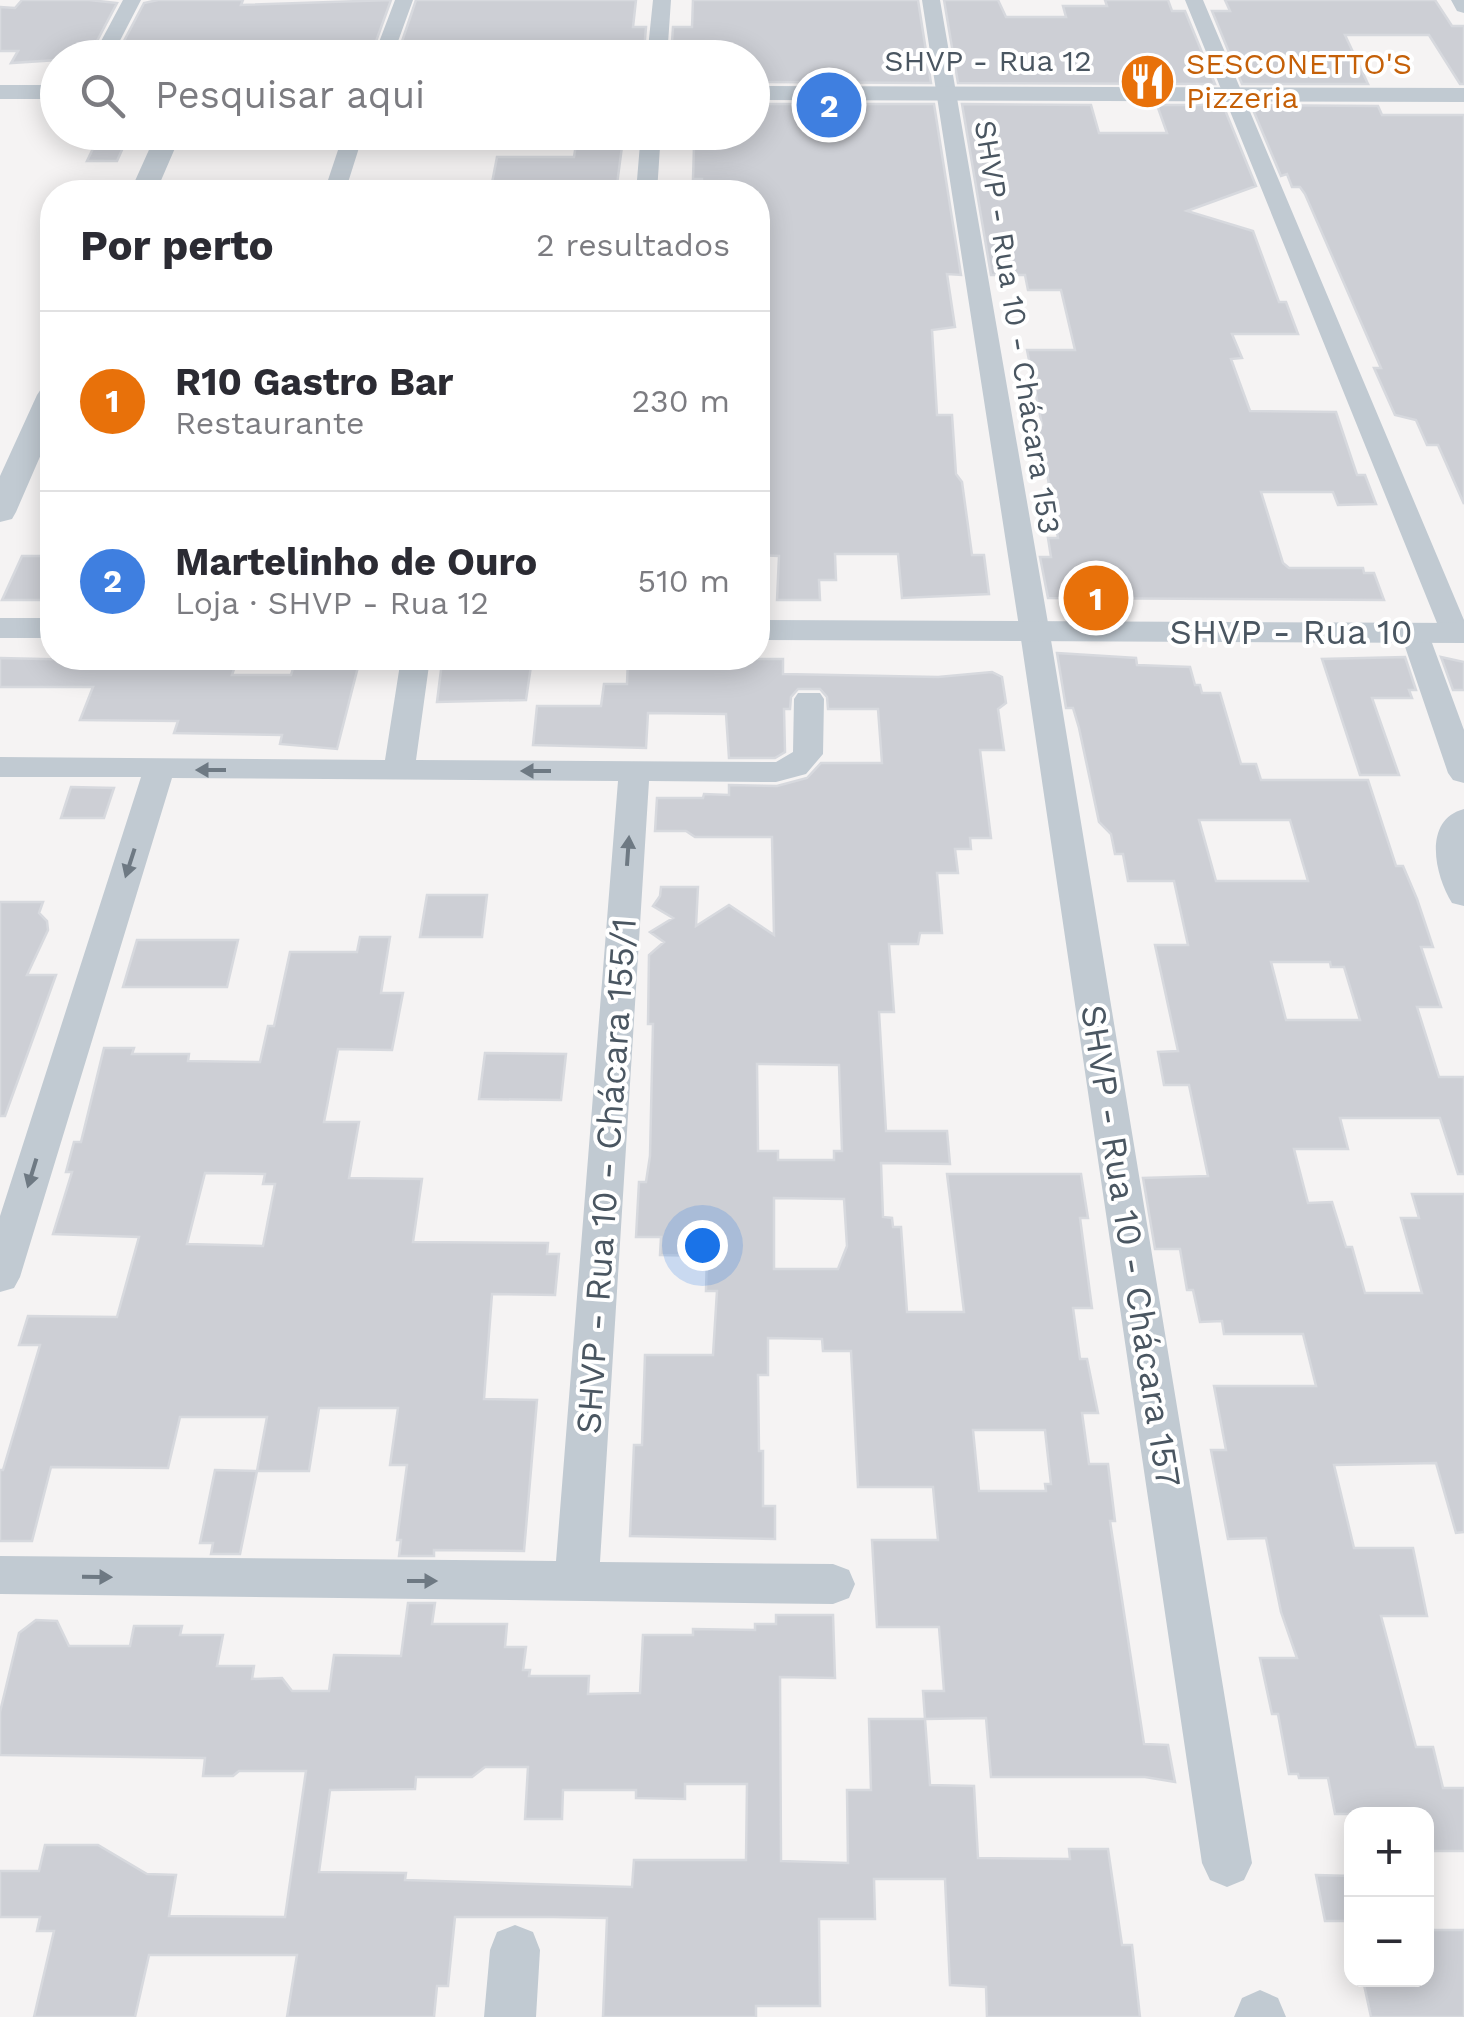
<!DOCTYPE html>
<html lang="pt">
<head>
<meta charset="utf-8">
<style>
  body { margin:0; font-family:"Work Sans",sans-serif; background:#f2f2f3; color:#2b2b33 }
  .controls { position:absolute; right:30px; bottom:30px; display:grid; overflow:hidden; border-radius:20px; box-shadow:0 5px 25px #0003 }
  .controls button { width:90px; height:90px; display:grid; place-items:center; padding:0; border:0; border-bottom:2px solid #e1e1e2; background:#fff; color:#2b2b33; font:50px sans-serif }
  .you { position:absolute; left:702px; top:1245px; width:35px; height:35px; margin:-25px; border:8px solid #fff; border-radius:50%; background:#1a73e8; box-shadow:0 0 0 15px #1a73e833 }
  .badge { display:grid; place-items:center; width:65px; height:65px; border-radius:50%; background:#1a73e8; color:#fff; font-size:32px; font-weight:700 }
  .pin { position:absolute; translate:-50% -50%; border:5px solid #fff; box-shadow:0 2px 10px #0006 }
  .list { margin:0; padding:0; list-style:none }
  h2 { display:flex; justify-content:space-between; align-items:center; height:130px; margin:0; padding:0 40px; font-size:42px }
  h2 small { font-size:32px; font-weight:400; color:#7c7c81 }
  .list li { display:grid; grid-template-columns:65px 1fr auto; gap:30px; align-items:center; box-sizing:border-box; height:180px; padding:0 40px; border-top:2px solid #e1e1e2 }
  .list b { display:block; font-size:38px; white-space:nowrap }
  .list p { margin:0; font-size:32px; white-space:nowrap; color:#7c7c81 }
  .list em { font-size:32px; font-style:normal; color:#7c7c81 }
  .icon { flex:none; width:55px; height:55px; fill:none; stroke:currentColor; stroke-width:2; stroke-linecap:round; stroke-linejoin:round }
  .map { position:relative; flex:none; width:1464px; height:2017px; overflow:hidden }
  .search { position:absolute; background:#fff; box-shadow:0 5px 25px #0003; left:40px; top:40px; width:730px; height:110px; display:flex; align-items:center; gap:25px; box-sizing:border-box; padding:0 35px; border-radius:55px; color:#7c7c81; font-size:38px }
  .panel { position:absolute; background:#fff; box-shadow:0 5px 25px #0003; left:40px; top:180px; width:730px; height:490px; border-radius:40px }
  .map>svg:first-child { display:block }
  .building { fill:#cdcfd5; stroke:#d7d9de; stroke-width:2.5; fill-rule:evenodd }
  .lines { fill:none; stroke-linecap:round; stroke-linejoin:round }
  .minor { fill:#c1cad2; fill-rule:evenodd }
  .tertiary { fill:#c1cad2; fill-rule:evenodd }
  .oneway { fill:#6e7983 }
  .labels { text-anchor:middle; stroke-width:8; stroke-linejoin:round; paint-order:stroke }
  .far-street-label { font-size:30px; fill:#4a5661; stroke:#fff }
  .far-food-label { font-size:30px; fill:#c56008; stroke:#fff; text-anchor:start }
  .street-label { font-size:35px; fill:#4a5661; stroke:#fff }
</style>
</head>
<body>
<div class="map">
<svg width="1464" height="2017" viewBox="0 0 1464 2017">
  <rect width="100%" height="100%" fill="#f5f3f3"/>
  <path class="building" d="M22 0H89L117 3 88 58 11 63 18 51H0V7L15 8Z
    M158 0H243L241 5 391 0 370 58H115L144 3Z
    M416 0H636L633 27H646L644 52 606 53 605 58 397 56Z
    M693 0H918L931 83 752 82V58H671L673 27H692Z
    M944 0H998L1006 17H1066L1063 6H1107L1105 0H1168L1172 11H1185L1215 84 958 83Z
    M1225 0H1435L1452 26H1464V84H1460L1429 35H1345L1368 84H1242L1212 11H1230Z
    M752 104H934L961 275 947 274 955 327 932 330 937 415H952L956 474 962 482 972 555H984L989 594 902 598 898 554H835L836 580H819L820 600H777L779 556 758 555V192H702V179H693L694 147H726V143H734V132H752Z
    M962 104 1091 105 1099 133H1167L1157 105H1223L1256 186 1187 211 1253 231 1279 302H1286L1298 334H1232L1242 358 1231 359 1250 411 1336 412 1357 475H1365L1376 504 1338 505 1333 492H1261L1283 563 1289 568H1363L1364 573H1374L1384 600 1048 598 1040 557H1051L1048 538H1058L1046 467H1039L1037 454 1032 425H1042L1027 350H1075L1061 290H1028L1025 275H991Z
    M1251 105 1378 106 1382 115H1464V504L1438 445H1427L1416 420 1395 415 1374 368H1381L1305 194 1300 187H1292L1287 174 1281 176Z
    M101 132H130L117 161H87Z
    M577 138 623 139 616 192 491 188 497 157H574Z
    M22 556H52V600H2Z
    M1057 653 1136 658 1137 665 1190 667 1195 685H1200L1202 693H1220L1241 764H1256L1261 780H1368L1396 866H1403L1417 899 1433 947H1421L1441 1007H1417L1439 1077H1464V1174H1458L1440 1118H1340L1348 1149H1294L1308 1203 1332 1202 1346 1247H1352L1365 1293H1422L1401 1218H1419L1412 1194H1464V1532L1456 1533 1436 1463 1334 1465 1354 1548H1413L1427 1616H1381L1416 1747H1433L1443 1788H1464V1851H1426V1814H1335L1328 1778H1299L1298 1774H1289L1278 1714H1272L1260 1658H1297L1281 1612 1266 1538 1228 1539 1211 1450H1226L1214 1386H1316L1303 1334H1224L1222 1321 1200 1322 1193 1290H1187L1180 1249H1155L1143 1178 1208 1176 1189 1085H1164L1158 1052 1178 1051 1155 945H1188L1174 881H1128L1123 854H1115L1111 834 1099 822 1079 728 1073 708H1066ZM1199 820H1290L1308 881H1216ZM1271 962H1330L1331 967H1344L1360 1020H1286Z
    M1405 657 1416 690H1409L1412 698H1372L1399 775H1360L1322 659Z
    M1441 657 1464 662V690H1453Z
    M0 658 213 663 212 666H235L232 675H291L296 659H360L337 749 280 744 282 735 174 733 178 721 80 720 93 687H0Z
    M502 659H532L526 700 437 702 442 662Z
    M628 659H783V674L938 677 992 672 1002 677 1006 703 998 709 1004 750H980L991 838H970L971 849H955L958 873H937L942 933H920L918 944H889L894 1012H879L886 1131H947L950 1164 881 1163 883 1217 892 1218 893 1227H901L907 1312H964L947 1174H1081L1088 1218H1080L1092 1308H1073L1080 1359H1087L1098 1413H1082L1089 1464H1108L1115 1521H1110L1144 1744 1168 1745 1175 1782 1145 1777H991L986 1718 925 1719 930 1785 974 1786 978 1858 1070 1859 1069 1849H1108L1122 1945H1132L1140 2017H987L986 1987 950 1985 945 1879H874L875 1919H819L820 2006H756V2017H603L607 1918 554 1917H455L448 1986H437L434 2017H287L297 1955H149L135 2017H34L54 1931H37L40 1917H0V1871H39L45 1845H98L147 1874 176 1875 169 1916 285 1917 306 1771H239L233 1776H203L205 1758 0 1755V1712L19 1633 36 1620 57 1621 69 1646H130L134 1626H182L180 1635H223L217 1666H254L252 1679 282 1678 292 1691H329L334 1655 401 1656 408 1603H435L432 1624H507L505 1647H526L523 1670H530L529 1676H589L588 1694 640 1693 643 1635H693V1629L755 1630V1624H776V1615H833L835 1678 780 1677 781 1861 848 1863 847 1790H871L869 1719H925L923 1691H944L939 1627H877L872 1540H938L933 1487H858L851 1351H823L822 1339 768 1338V1375H758L759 1451H763V1506H775V1539L630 1536 634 1445H642L645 1355H713L717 1291H706L707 1256 660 1255 661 1237H636L639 1182H646L650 1156 653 1024H648L649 955 664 942 650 932 673 918 653 906 660 896 661 887H698L696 926 729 905 774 935 772 837H695L686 831H655L657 798H703L704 794 729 795V785L777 786 807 778 821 763H882L878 709H828L827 697 820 689H798L791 697 790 709H784L785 752 775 758H729L726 714 648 713 646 748 533 745 537 706H601L604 684H627ZM757 1064 839 1065 842 1151H834V1160H778V1151H758ZM774 1198 844 1199 847 1246 838 1269H774ZM973 1430H1045L1051 1484H1045L1046 1491H979ZM485 1767H528L525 1819H562L563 1790H636V1798L685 1799V1784H747L746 1860H634L632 1887 405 1880 406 1873 319 1872 330 1790 415 1789 416 1777H472Z
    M71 787 114 788 104 818H61Z
    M427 895H487L482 937H420Z
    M0 902H43L39 913 47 921 48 930 27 975H56L5 1116H0Z
    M360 937H390L381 993H403L392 1050 338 1049 324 1122H359L349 1178 422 1179 413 1242 548 1243 547 1254H559L555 1295 492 1294 484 1399 537 1400 524 1551 434 1550V1556H399L401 1540H397L407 1465H390L398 1408H319L309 1471H257L267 1417H180L168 1468 51 1467 32 1541H0V1470H3L40 1345H19L28 1316 117 1317 139 1237 53 1234 72 1172H66L74 1142H81L104 1048H134L132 1054H189L188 1061 260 1062 268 1026H274L290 952H357ZM205 1173 265 1174 263 1184H275L263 1246 187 1244Z
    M137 940H238L227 987H123Z
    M485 1053 566 1054 561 1100 479 1099Z
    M215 1470 257 1471 240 1554H211L213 1543H200Z
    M1316 1875 1352 1876V1921H1325Z
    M1426 1930H1464V2017H1371L1363 1980H1426Z"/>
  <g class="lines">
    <path class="minor" d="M123 0H141L111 58H92Z
      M395 0H413L392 58H373Z
      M653 0H671L667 58H647Z
      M922 0H940L1052 646 1252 1863 1244 1880 1227 1887 1210 1880 1202 1863 1022 646Z
      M1185 0H1203L1464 620V639H1445L1441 633Z
      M1451 0H1464V13L1457 11Z
      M344 132H364L345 192H324Z
      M641 132H661L657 192H636Z
      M1414 623 1424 626 1428 632 1464 730V783L1453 780 1448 773 1400 632 1404 626Z
      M401 658H430L416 760 776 762 793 752 794 699 798 693H820L824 699 823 754 806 774 776 782 649 781 600 1562 833 1564 849 1570 855 1584 849 1598 833 1604 0 1594V1556L556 1561 618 781 172 778 20 1277 14 1288 0 1292V1216L141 777H0V757L385 760Z
      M1464 809V906L1452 903C1435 876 1422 820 1464 809Z
      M515 1925 533 1932 540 1950 536 2017H484L490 1950 497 1932Z
      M1260 1990 1278 1998 1286 2017H1234L1242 1998Z"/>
    <path class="tertiary" d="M0 85H58V99H0Z
      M752 86 1464 88V102L752 100Z
      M157 132H182L156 192H130Z
      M52 386V429L16 512 12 519 0 522V476L37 395 41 389Z
      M0 618H52V638H0Z
      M758 620 1464 623V643L758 640Z"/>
  </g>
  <defs><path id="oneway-solid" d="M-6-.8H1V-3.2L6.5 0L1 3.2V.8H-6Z" transform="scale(2.5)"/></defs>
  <g class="oneway">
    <use href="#oneway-solid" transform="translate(211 770) rotate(-180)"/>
    <use href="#oneway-solid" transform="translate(536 771) rotate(180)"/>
    <use href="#oneway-solid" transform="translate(628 851) rotate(-86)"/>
    <use href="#oneway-solid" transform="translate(130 863) rotate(108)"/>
    <use href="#oneway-solid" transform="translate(32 1173) rotate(107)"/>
    <use href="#oneway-solid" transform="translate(97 1577) rotate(1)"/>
    <use href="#oneway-solid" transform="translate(422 1581)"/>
  </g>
  <defs>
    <symbol id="restaurant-disc" viewBox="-11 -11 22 22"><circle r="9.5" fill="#e8710a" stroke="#fff"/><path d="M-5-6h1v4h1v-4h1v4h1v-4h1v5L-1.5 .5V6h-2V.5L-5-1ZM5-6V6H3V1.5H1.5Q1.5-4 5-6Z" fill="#fff"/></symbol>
  </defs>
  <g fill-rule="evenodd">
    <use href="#restaurant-disc" x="1116" y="50" width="63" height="63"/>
  </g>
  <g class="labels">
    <g class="far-street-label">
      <text x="988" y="71">SHVP - Rua 12</text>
      <text transform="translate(1017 327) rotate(81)" y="10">SHVP - Rua 10 - Chácara 153</text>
    </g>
    <g class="far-food-label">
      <text x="1186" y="74">SESCONETTO'S<tspan x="1186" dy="34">Pizzeria</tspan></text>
    </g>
    <g class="street-label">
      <text x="1291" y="644">SHVP - Rua 10</text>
      <text transform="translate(606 1176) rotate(-86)" y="12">SHVP - Rua 10 - Chácara 155/1</text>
      <text transform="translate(1131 1246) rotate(81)" y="12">SHVP - Rua 10 - Chácara 157</text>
    </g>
  </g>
</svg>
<div class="controls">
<button>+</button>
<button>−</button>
</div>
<div class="you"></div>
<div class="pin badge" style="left:1096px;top:598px;background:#e8710a">1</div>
<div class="pin badge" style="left:829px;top:105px;background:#3f7fe0">2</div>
<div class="search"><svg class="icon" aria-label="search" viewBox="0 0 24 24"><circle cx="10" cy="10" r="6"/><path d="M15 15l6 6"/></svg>Pesquisar aqui</div>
<section class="panel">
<h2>Por perto<small>2 resultados</small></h2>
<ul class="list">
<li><span class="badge" style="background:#e8710a">1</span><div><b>R10 Gastro Bar</b><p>Restaurante</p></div><em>230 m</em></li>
<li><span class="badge" style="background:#3f7fe0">2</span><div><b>Martelinho de Ouro</b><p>Loja · SHVP - Rua 12</p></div><em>510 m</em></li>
</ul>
</section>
</div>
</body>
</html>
